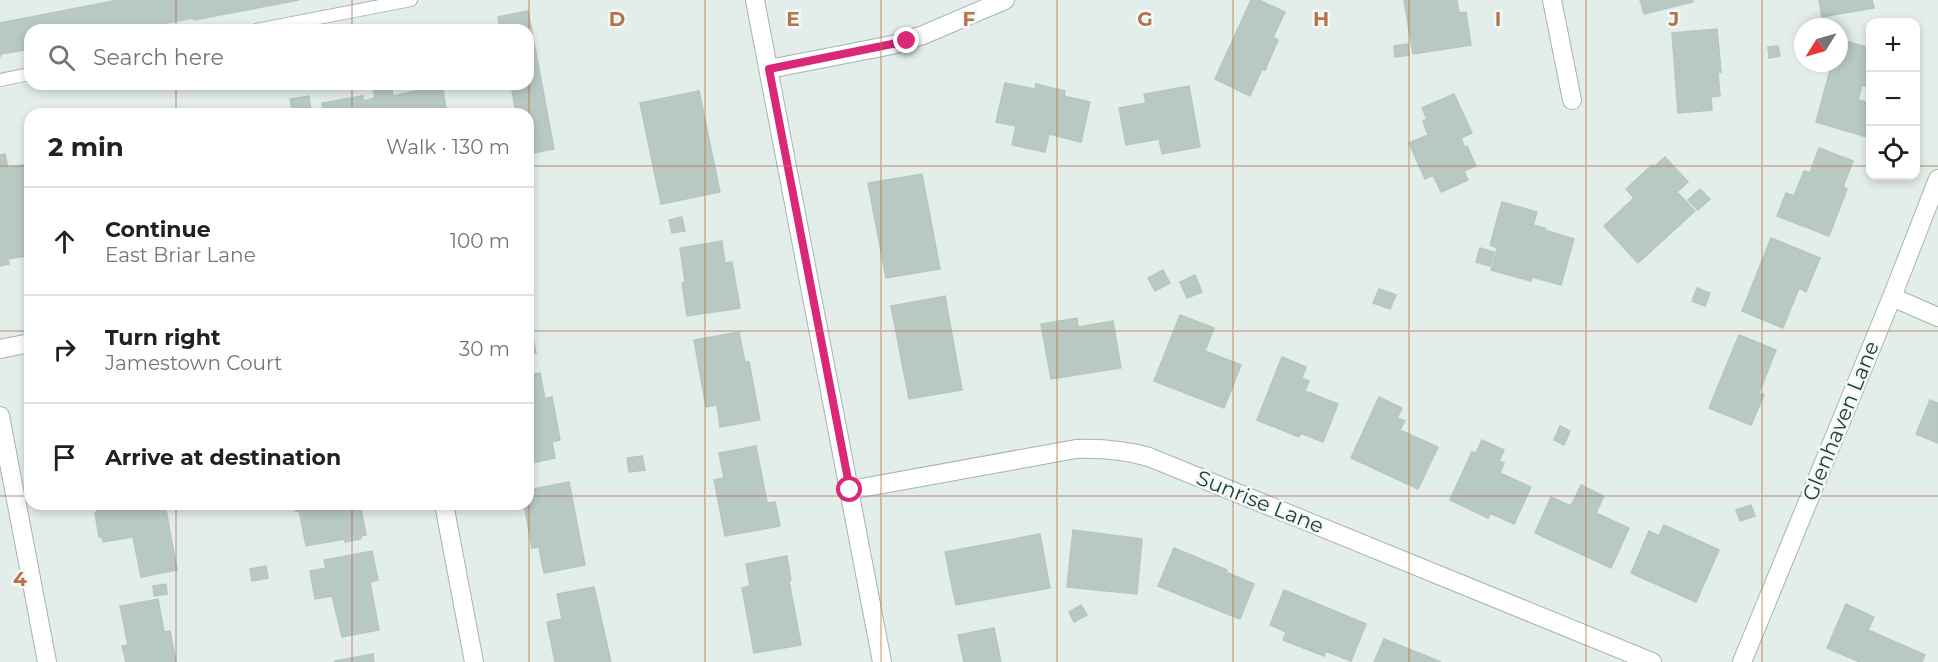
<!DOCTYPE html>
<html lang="en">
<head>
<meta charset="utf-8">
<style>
  body { margin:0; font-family:Montserrat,sans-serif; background:#f2f2f2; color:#202124 }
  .controls { position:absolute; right:18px; top:18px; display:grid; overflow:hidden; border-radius:12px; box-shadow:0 3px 9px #0003 }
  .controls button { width:54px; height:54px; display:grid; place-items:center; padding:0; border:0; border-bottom:2px solid #e0e0e0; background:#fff; color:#202124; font:30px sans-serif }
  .compass { position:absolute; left:1794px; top:18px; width:54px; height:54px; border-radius:50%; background:#fff; box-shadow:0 3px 9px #0003; rotate:233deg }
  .stop { position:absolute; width:18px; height:18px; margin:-14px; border:4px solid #db2777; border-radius:50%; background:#fff }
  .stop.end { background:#db2777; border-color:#fff; box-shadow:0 2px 6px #0008 }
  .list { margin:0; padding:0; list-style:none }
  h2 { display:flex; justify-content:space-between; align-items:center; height:78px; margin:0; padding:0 24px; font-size:26px }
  h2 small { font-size:20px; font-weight:400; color:#757577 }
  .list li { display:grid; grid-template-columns:39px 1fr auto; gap:18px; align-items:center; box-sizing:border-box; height:108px; padding:0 24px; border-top:2px solid #e0e0e0 }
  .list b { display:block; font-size:22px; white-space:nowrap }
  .list p { margin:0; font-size:20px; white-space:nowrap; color:#757577 }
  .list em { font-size:20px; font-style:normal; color:#757577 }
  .icon { flex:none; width:33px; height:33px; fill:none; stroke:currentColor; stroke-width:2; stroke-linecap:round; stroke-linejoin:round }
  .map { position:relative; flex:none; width:1938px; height:662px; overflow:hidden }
  .search { position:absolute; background:#fff; box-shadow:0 3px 9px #0003; left:24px; top:24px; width:510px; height:66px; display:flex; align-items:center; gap:15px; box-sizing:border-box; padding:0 21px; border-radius:18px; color:#757577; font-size:22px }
  .panel { position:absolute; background:#fff; box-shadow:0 3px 9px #0003; left:24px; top:108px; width:510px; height:402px; border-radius:18px }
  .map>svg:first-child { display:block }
  .building { fill:#b8c8c2; stroke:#b5c7c1; stroke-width:1.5 }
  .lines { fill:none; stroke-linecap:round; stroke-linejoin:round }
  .service-casing { stroke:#a5b5b1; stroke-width:14 }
  .minor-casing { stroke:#a5b5b1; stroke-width:20 }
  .service { stroke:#fff; stroke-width:12 }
  .minor { stroke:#fff; stroke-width:18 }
  .route { stroke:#db2777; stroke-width:8 }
  .grid { fill:none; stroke:#b7724e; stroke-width:1.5; stroke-opacity:0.55 }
  .labels { text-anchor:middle; stroke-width:5; stroke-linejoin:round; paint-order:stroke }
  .street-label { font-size:21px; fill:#223f39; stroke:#f3f9f7 }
  .grid-label { font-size:20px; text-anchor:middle; font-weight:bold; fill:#b7724e; stroke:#f3f9f7; stroke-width:5; stroke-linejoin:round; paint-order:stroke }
</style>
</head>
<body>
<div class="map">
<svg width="1938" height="662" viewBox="0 0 1938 662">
  <rect width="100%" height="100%" fill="#e3ede9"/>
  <path class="building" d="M118 0H299L194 20 193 18 129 30H30V49L1 54 0 57V23Z
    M1251 0H1259L1285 12 1273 37 1278 40 1265 70 1262 69 1250 96 1215 79Z
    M1404 0H1457L1459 13 1466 12 1471 45 1413 54Z
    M1640 0H1693V2L1644 14Z
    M1819 0H1872L1874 8 1822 17Z
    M528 11 554 149 528 154V114H516L511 84H528V30H500L498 17Z
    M1717 29 1721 72H1718L1720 96 1711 97 1712 110 1678 113 1672 33Z
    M1839 39 1870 48V87L1862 85 1858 100 1870 103V123L1867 137 1816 122 1832 63H1839Z
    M1408 44 1409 55 1395 57 1394 46Z
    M1778 46 1780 56 1769 58 1768 47Z
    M1005 83 1035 89 1036 84 1065 91 1064 96 1090 102 1081 142 1049 134 1045 152 1012 145 1016 126 996 122Z
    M373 84H391L393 96 420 90 419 85H442L447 114H293L290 99 309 96 311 111 323 108 322 103 363 96V101L375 98Z
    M1189 86 1200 147 1162 154 1159 139 1126 145 1119 108 1146 103 1144 94Z
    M699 91 720 192 661 204 640 103Z
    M1454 94 1472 133 1461 138 1465 148 1467 146 1476 166 1464 171 1468 180 1441 192 1433 175 1425 179 1409 143 1428 135 1423 121 1427 119 1422 108Z
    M1819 148 1853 161 1843 187 1847 189 1829 236 1777 216 1786 193 1794 196 1804 171 1810 173Z
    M5 154 8 168 30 164V255L8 259 9 264 0 266V155Z
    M1665 157 1688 182 1677 192 1695 211 1638 263 1604 226 1634 198 1626 189 1652 165 1654 167Z
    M922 174 940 269 886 278 868 183Z
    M1700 189 1710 199 1698 210 1688 200Z
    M1502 202 1537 212 1533 225 1545 228V230L1574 239 1561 285 1532 277 1531 281 1491 270 1497 248 1490 245Z
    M682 217 685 231 672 233 669 220Z
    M1771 238 1820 258 1806 292 1799 288 1783 328 1742 311Z
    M722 241 725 263 732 262 740 308 687 316 682 283 685 282 680 248Z
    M1480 248 1494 252 1490 266 1476 262Z
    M1163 270 1170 283 1155 291 1148 278Z
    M1195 275 1202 292 1187 298 1180 282Z
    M1697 288 1710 293 1705 306 1692 301Z
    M1379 289 1396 295 1390 309 1373 303Z
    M945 296 962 390 909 399 891 306Z
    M528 311 536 353 528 354Z
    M1180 315 1214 328 1205 351 1241 365 1224 408 1154 381Z
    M1077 318 1078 327 1113 321 1121 368 1051 379 1041 324Z
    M739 332 745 362H749L760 420 720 427 717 405 706 407 694 340Z
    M1739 335 1776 350 1759 393 1764 395 1751 425 1709 408Z
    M1282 357 1306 367 1302 378 1309 381 1305 391 1338 404 1323 442 1300 433 1299 437 1257 420Z
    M540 373 545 399 552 397 560 440 552 442 555 458 528 464V375Z
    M1379 397 1402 408 1397 418 1405 421 1400 430 1438 447 1418 489 1351 458Z
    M1930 400 1938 403V443L1916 434Z
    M1560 426 1570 431 1564 445 1554 440Z
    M1482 440 1504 450 1499 461 1504 463 1500 473 1531 487 1514 524 1490 513 1488 518 1450 500 1472 452 1476 453Z
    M756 446 767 503 775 502 780 526 725 536 714 480 724 478 719 453Z
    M642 456 645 470 629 472 627 458Z
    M569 482 585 565 544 573 539 547 532 548 524 504H528V490Z
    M1581 485 1604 496 1596 513 1629 528 1611 568 1535 533 1551 497 1571 506Z
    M107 504H165L177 570 141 577 133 537 103 542 102 536 99 537 95 513 97 512 96 506Z
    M295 504H360L366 535 361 536V539L345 542V539L306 546 299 510 296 511Z
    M1751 505 1755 516 1740 521 1736 510Z
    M1664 525 1719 550 1696 602 1631 573 1649 531 1659 536Z
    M1073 530 1142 539 1137 594 1067 587Z
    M1040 534 1050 588 956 605 945 552Z
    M1174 548 1227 570 1226 572 1254 584 1240 619 1158 586Z
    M372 551 378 580 370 582 379 630 342 637 332 596 315 599 310 571 326 568 324 560Z
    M787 556 791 580 789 581 801 645 754 653 742 588 750 586 746 564Z
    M266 566 268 578 252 581 250 569Z
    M166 584 167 594 154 596 153 586Z
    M594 587 611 662H555L547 622 562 619 557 594Z
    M1284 590 1366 624 1351 661 1325 651 1324 656 1283 640 1286 632 1270 625Z
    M158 599 164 632 170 631 176 662H126L122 646 128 645 120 606Z
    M1846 604 1874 617 1868 630 1925 655 1922 662H1860L1827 648Z
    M1081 605 1087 615 1074 622 1069 612Z
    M994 628 1001 662H964L958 635Z
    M1384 639 1441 662H1374Z
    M373 654 374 662H335V661Z"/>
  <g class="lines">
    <defs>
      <path id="service" d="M256 30 411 0
        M0 80 30 74"/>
      <path id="minor" d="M755 0 882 662
        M1552 0 1572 100
        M769 69 892 45 923 35 1005 0
        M1892 297 1938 317
        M0 349 30 343
        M0 416 47 662
        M850 490 1076 449C1102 448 1124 450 1149 457L1652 662
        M444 504 474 662
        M1742 662 1892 297 1938 179"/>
    </defs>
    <use href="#service" class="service-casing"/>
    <use href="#minor" class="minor-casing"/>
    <use href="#service" class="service"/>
    <use href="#minor" class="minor"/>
  </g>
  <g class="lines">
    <path class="route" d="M850 490 769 69 907 41"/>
  </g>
  <path class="grid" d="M176 0V30M352 0V30M529 0V662M705 0V662M881 0V662M1057 0V662M1233 0V662M1409 0V662M1586 0V662M1762 0V662M176 84V114M352 84V114M0 166H30M528 166H1870M1916 166H1938M0 331H30M528 331H1938M0 496H30M528 496H1938M176 504V662M352 504V662"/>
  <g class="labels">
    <g class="street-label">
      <text transform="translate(1841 421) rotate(-68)" y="7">Glenhaven Lane</text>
      <text transform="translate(1260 502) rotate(22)" y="7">Sunrise Lane</text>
    </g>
  </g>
  <g class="grid-label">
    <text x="617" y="26">D</text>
    <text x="793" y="26">E</text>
    <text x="969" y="26">F</text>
    <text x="1145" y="26">G</text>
    <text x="1321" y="26">H</text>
    <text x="1498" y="26">I</text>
    <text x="1674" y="26">J</text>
    <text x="20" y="586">4</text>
  </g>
</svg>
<div class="controls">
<button>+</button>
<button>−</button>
<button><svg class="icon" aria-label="locate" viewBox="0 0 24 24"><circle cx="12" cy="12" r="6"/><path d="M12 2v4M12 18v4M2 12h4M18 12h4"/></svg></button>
</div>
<svg class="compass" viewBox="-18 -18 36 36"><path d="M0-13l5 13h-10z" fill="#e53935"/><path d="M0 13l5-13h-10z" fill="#757577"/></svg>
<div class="stop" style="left:850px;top:490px"></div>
<div class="stop end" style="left:907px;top:41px"></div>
<div class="search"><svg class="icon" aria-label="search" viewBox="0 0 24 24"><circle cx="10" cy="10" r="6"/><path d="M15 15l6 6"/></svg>Search here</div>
<section class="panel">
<h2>2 min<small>Walk · 130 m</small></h2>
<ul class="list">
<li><svg class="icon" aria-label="ahead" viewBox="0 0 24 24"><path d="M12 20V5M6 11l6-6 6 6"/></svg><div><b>Continue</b><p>East Briar Lane</p></div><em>100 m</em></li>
<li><svg class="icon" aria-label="right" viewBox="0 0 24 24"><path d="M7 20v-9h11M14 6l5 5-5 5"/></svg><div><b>Turn right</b><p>Jamestown Court</p></div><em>30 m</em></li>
<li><svg class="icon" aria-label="arrive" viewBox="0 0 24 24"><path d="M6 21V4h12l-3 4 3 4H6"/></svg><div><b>Arrive at destination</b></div></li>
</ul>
</section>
</div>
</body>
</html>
